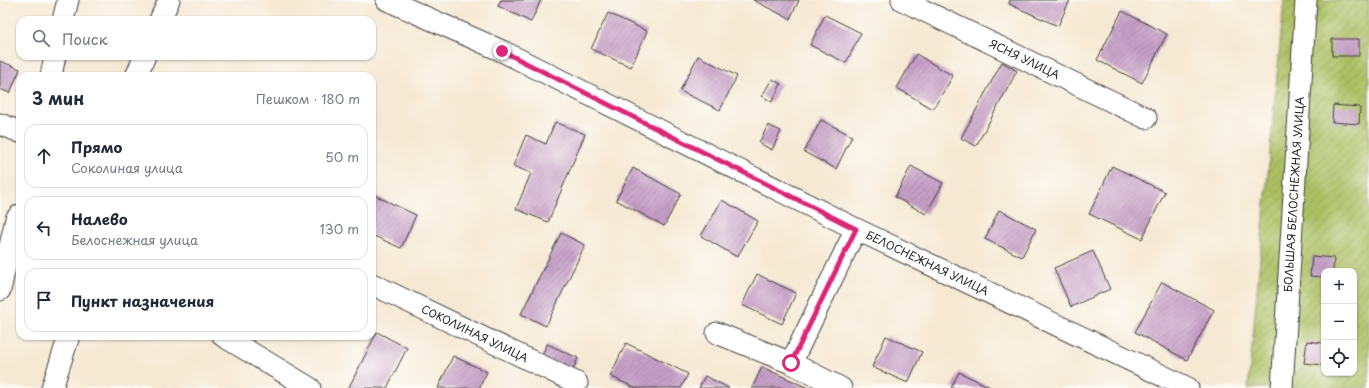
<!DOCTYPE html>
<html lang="ru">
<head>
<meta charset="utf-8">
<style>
  body { margin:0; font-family:"Playpen Sans",sans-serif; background:#f2f2f3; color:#1f2937 }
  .controls { position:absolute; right:12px; bottom:12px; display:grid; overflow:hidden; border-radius:8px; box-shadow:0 1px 3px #0004 }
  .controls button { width:36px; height:36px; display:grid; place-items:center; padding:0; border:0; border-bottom:1px solid #e0e1e3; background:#fff; color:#1f2937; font:20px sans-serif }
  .stop { position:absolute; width:12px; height:12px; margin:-9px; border:3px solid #db2777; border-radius:50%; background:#fff }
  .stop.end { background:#db2777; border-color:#fff; box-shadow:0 1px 4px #0008 }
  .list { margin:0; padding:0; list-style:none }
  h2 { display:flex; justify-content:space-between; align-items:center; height:52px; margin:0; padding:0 16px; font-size:17px }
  h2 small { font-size:13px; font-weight:400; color:#747a83 }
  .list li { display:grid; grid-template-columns:26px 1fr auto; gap:12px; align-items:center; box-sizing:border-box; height:64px; margin:0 8px 8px; padding:0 8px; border:1px solid #e0e1e3; border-radius:12px }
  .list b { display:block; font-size:15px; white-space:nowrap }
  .list p { margin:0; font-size:13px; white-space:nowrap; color:#747a83 }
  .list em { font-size:13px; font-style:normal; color:#747a83 }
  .icon { flex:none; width:22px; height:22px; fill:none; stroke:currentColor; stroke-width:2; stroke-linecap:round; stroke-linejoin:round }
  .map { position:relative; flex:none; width:1369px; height:388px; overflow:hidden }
  .search { position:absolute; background:#fff; box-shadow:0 1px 3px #0004; left:16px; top:16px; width:360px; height:44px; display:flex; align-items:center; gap:10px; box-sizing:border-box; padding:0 14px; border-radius:12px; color:#747a83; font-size:15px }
  .panel { position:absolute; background:#fff; box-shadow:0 1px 3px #0004; left:16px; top:72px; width:360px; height:268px; border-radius:12px }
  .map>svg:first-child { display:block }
  .garden { fill:url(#garden-furrows); stroke:#646e40; fill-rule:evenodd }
  .building { fill:url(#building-hatch) }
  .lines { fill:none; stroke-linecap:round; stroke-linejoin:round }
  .minor-casing { stroke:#3d3b38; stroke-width:23 }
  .minor { stroke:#fff; stroke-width:21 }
  .route { stroke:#db2777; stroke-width:5 }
  .labels { text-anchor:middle; stroke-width:3; stroke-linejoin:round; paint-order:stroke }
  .street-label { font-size:11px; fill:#1c1c1c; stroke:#fdfcf7 }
</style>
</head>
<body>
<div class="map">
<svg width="1369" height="388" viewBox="0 0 1369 388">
  <defs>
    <pattern id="garden-furrows" width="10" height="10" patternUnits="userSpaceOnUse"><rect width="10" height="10" fill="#acbf63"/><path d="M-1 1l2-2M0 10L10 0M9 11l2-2" fill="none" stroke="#93a455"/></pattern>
    <pattern id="building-hatch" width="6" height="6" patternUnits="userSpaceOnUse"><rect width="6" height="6" fill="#c69fc7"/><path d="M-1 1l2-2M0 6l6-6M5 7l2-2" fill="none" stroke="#a081a1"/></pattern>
  </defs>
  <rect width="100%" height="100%" fill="#fdfcf7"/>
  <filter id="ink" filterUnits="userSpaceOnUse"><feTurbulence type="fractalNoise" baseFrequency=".025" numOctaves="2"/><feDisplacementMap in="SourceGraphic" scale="8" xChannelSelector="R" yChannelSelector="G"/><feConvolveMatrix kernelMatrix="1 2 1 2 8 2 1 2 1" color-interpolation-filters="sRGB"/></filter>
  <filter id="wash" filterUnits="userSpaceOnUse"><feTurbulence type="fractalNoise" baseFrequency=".012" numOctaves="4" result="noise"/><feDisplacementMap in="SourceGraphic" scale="16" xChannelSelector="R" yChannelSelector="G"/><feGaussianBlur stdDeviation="0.9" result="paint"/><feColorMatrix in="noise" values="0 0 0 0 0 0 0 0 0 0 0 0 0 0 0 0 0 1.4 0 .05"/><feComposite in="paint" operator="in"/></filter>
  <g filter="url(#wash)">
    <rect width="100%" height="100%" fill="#f6e9d4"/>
    <path class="garden" d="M1284 0H1369V388H1248ZM1324 271H1354V373H1324Z"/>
    <g id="blocks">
      <path class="building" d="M501 0H541L531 22 498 6Z
        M753 0H799L790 19Z
        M1010 0H1070L1058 26 1009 4Z
        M1122 11 1167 34 1142 83 1097 60Z
        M608 13 647 31 631 67 591 49Z
        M825 15 861 33 846 63 810 45Z
        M1332 39H1359V56H1332Z
        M916 54 953 76 933 109 897 88Z
        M698 56 737 76 720 110 680 91Z
        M0 61 20 69 10 93 0 89Z
        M1002 62 1017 71 976 146 961 138Z
        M772 79 781 84 772 102 762 96Z
        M1333 105 1360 107 1359 124 1332 122Z
        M821 120 852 136 836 169 804 152Z
        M555 122 585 134 548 222 516 209 531 173 513 166 526 135 546 144Z
        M768 125 781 131 772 150 759 143Z
        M911 166 943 183 926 214 895 197Z
        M1112 166 1165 192 1142 239 1089 214Z
        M633 168 681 194 664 226 616 200Z
        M372 194 416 215 401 248 372 235Z
        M722 200 758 221 737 257 701 236Z
        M999 210 1036 229 1022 257 985 239Z
        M561 233 585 245 546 326 521 314Z
        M1093 251 1110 289 1071 307 1054 268Z
        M1312 256 1334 258 1333 271H1324V277L1310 276Z
        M757 274 796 293 782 324 742 305Z
        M1162 282 1214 310 1187 360 1135 332Z
        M377 332 407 348 387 388H350L349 387Z
        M886 336 922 352 908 383 872 367Z
        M1307 341 1324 343V365L1304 363Z
        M626 343 688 374 681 388H635L610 376Z
        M547 344 578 358 569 379 538 364Z
        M453 356 487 372 479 388H438Z
        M762 367 808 388H752Z
        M959 372 990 387 989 388H951Z
        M705 376 729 388H699Z"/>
    </g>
  </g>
  <g filter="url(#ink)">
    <use href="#blocks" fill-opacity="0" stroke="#3d3b38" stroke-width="1"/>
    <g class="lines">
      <defs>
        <g id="minor">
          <path id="s1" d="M387 0 502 51 856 229 1188 388"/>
          <path id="s2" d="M902 0 1146 118"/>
          <path d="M63 20 68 0"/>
          <path d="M160 20 169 0"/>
          <path d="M51 76 55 56"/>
          <path d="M136 76 145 56"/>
          <path d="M0 124 20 132"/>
          <path id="s3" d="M372 284 577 383"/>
          <path d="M0 290 16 219 20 215"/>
          <path d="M717 333 791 363"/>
          <path d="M223 336 310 388"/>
          <path d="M52 388 69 336"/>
          <path d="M841 388 791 363 856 229"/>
          <path id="s4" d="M1282 388 1306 0"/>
        </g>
      </defs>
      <use href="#minor" class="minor-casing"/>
      <use href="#minor" class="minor"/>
    </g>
  </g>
  <g class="lines" filter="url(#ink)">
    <path class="route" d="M502 51 856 229 791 363"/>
  </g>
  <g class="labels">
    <g class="street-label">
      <text dy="4" stroke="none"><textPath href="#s2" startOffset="136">ЯСНЯ УЛИЦА</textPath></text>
      <text dy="4" stroke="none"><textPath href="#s4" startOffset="194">БОЛЬШАЯ БЕЛОСНЕЖНАЯ УЛИЦА</textPath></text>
      <text dy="4" stroke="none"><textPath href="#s1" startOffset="601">БЕЛОСНЕЖНАЯ УЛИЦА</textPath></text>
      <text dy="4" stroke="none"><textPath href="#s3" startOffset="114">СОКОЛИНАЯ УЛИЦА</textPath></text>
    </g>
  </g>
</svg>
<div class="controls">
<button>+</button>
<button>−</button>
<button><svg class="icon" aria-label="locate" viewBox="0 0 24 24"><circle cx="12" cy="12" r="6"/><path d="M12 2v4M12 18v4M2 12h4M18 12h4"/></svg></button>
</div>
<div class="stop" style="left:791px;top:363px"></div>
<div class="stop end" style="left:502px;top:51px"></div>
<div class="search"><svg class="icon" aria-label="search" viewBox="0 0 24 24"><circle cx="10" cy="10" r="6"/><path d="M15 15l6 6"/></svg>Поиск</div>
<section class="panel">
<h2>3 мин<small>Пешком · 180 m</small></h2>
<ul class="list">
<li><svg class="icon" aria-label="ahead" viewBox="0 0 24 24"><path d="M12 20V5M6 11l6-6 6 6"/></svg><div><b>Прямо</b><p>Соколиная улица</p></div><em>50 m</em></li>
<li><svg class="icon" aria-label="left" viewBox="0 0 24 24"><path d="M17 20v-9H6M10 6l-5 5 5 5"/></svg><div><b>Налево</b><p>Белоснежная улица</p></div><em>130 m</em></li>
<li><svg class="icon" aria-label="arrive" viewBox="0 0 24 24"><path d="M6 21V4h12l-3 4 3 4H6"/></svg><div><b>Пункт назначения</b></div></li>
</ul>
</section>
</div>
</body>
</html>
